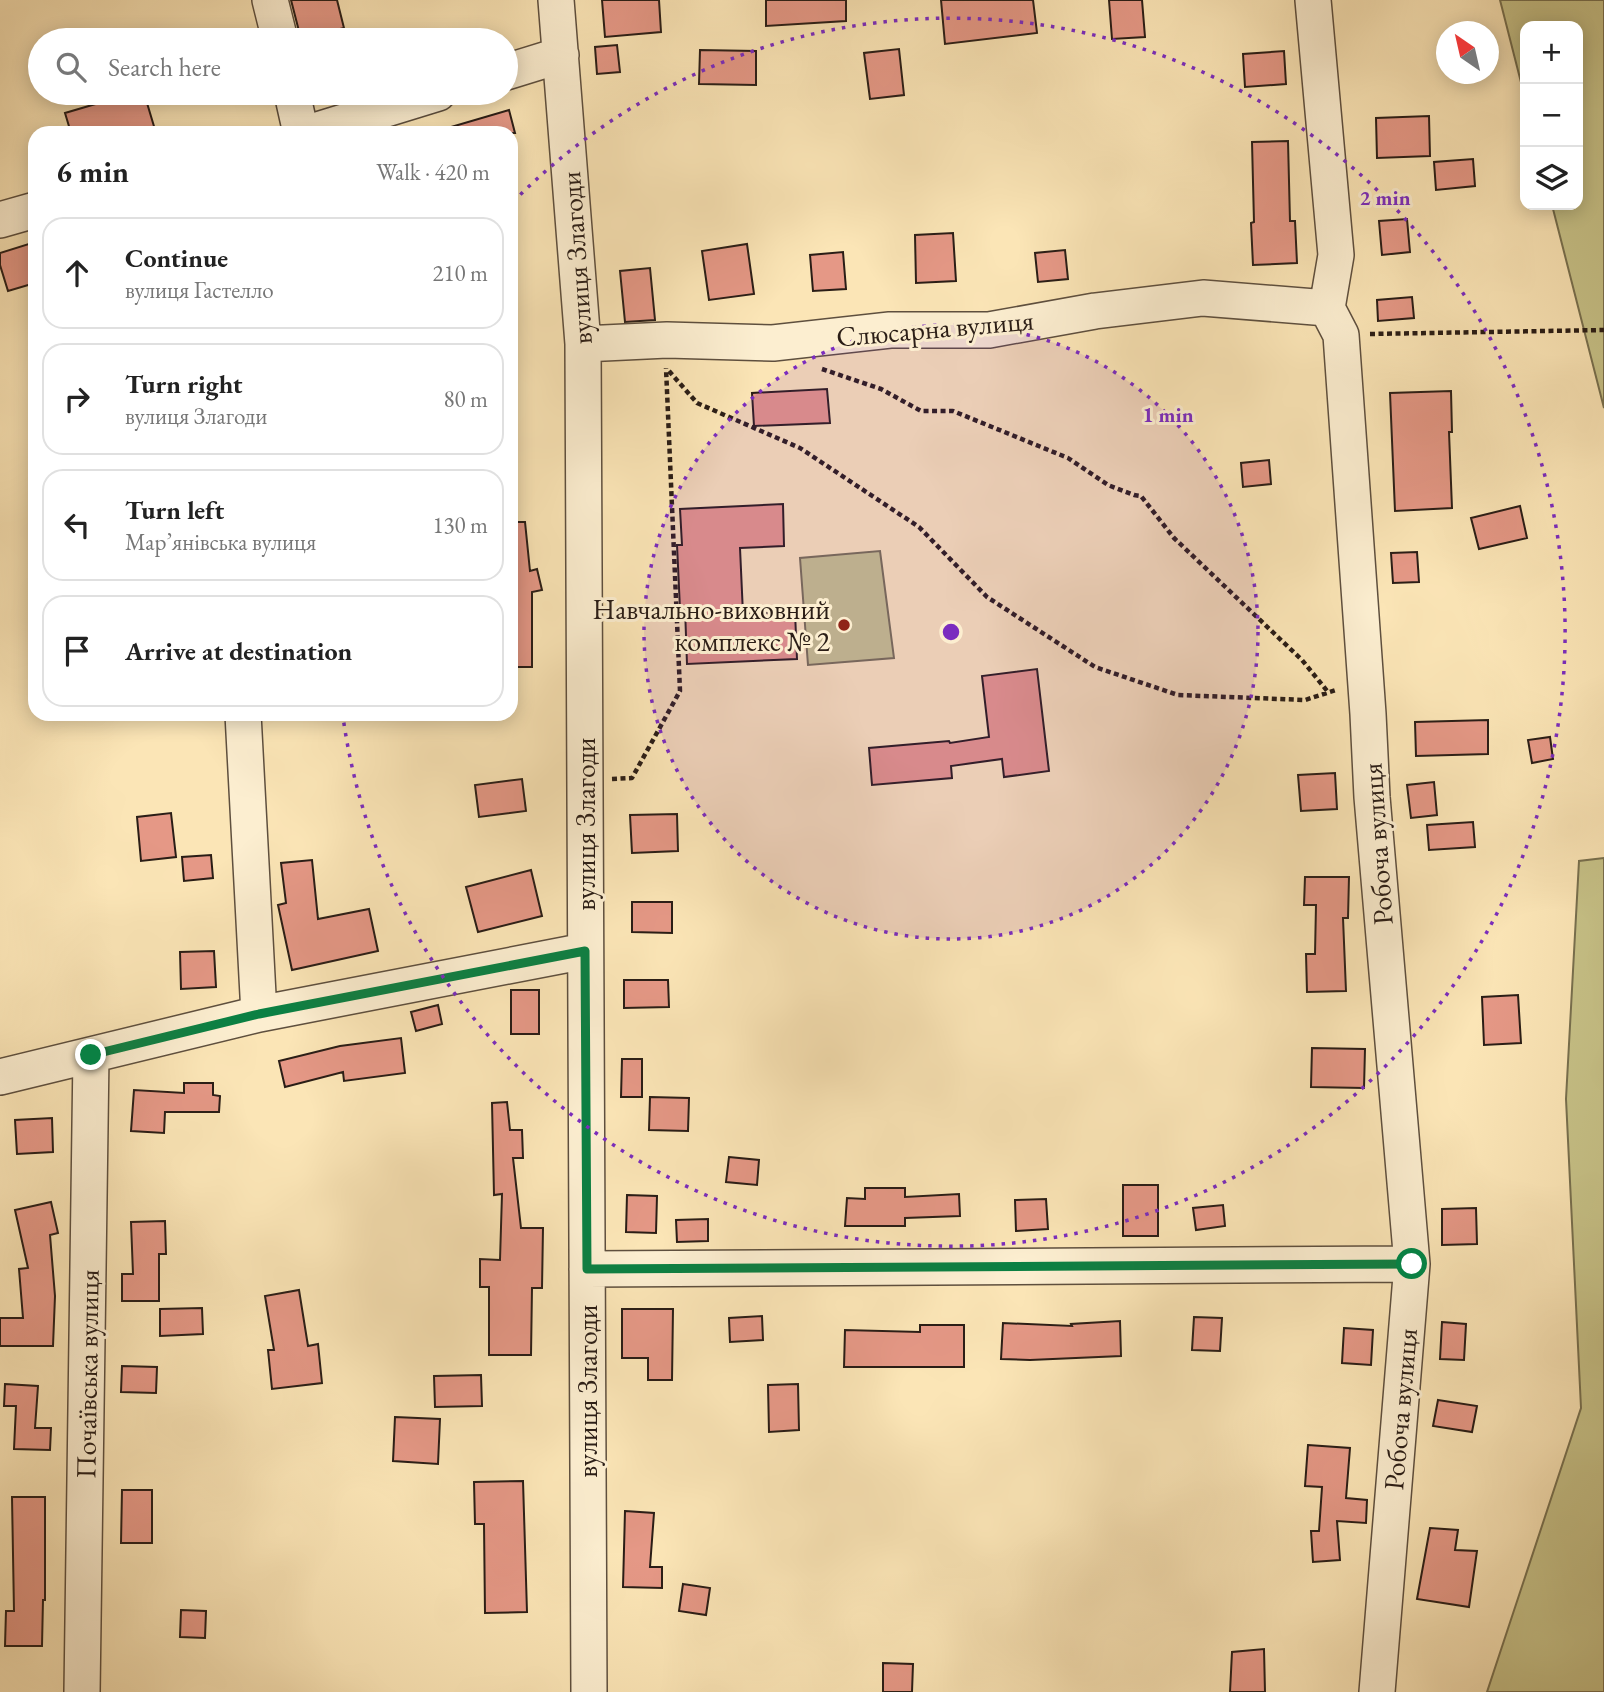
<!DOCTYPE html>
<html lang="en">
<head>
<meta charset="utf-8">
<style>
  body { margin:0; font-family:"EB Garamond",serif; background:#f6f6f6; color:#222 }
  .controls { position:absolute; right:21px; top:21px; display:grid; overflow:hidden; border-radius:14px; box-shadow:0 4px 18px #0003 }
  .controls button { width:63px; height:63px; display:grid; place-items:center; padding:0; border:0; border-bottom:2px solid #e0e0e0; background:#fff; color:#222; font:35px sans-serif }
  .compass { position:absolute; left:1436px; top:21px; width:63px; height:63px; border-radius:50%; background:#fff; box-shadow:0 4px 18px #0003; rotate:326deg }
  .stop { position:absolute; width:21px; height:21px; margin:-16px; border:5px solid #0b8043; border-radius:50%; background:#fff }
  .stop.end { background:#0b8043; border-color:#fff; box-shadow:0 2px 7px #0008 }
  .list { margin:0; padding:0; list-style:none }
  h2 { display:flex; justify-content:space-between; align-items:center; height:91px; margin:0; padding:0 28px; font-size:30px }
  h2 small { font-size:23px; font-weight:400; color:#767676 }
  .list li { display:grid; grid-template-columns:46px 1fr auto; gap:21px; align-items:center; box-sizing:border-box; height:112px; margin:0 14px 14px; padding:0 14px; border:2px solid #e0e0e0; border-radius:21px }
  .list b { display:block; font-size:26px; white-space:nowrap }
  .list p { margin:0; font-size:23px; white-space:nowrap; color:#767676 }
  .list em { font-size:23px; font-style:normal; color:#767676 }
  .icon { flex:none; width:38px; height:38px; fill:none; stroke:currentColor; stroke-width:2; stroke-linecap:round; stroke-linejoin:round }
  .map { position:relative; flex:none; width:1604px; height:1692px; overflow:hidden }
  .search { position:absolute; background:#fff; box-shadow:0 4px 18px #0003; left:28px; top:28px; width:490px; height:77px; display:flex; align-items:center; gap:18px; box-sizing:border-box; padding:0 24px; border-radius:38px; color:#767676; font-size:26px }
  .panel { position:absolute; background:#fff; box-shadow:0 4px 18px #0003; left:28px; top:126px; width:490px; height:595px; border-radius:21px }
  .map>svg:first-child { display:block }
  .green { fill:#c7c288; stroke:#78704f; stroke-width:2 }
  .building { fill:#e59886; stroke:#2a1d16; stroke-width:2 }
  .lines { fill:none; stroke-linecap:round; stroke-linejoin:round }
  .minor-casing { stroke:#5e4f3e; stroke-width:38 }
  .path { stroke:#2a1d16; stroke-width:4.5; stroke-dasharray:5 3.5; stroke-linecap:butt }
  .minor { stroke:#fceed0; stroke-width:35 }
  .route { stroke:#0b8043; stroke-width:9 }
  .ring { fill:none; stroke:#7b2cbf; stroke-width:3.5; stroke-dasharray:3.5 7 }
  .poi-dot { fill:#8f2418; stroke:#fceed0; stroke-width:2.5 }
  .labels { text-anchor:middle; stroke-width:6; stroke-linejoin:round; paint-order:stroke }
  .street-label { font-size:28px; fill:#2a1d16; stroke:#fceed0 }
  .poi-label { font-size:28px; fill:#2a1d16; stroke:#fceed0; text-anchor:end }
  .centre { fill:#7b2cbf; stroke:#fceed0; stroke-width:3.5 }
  .ring-label { font-size:21px; text-anchor:middle; font-weight:bold; fill:#7b2cbf; stroke:#fceed0; stroke-width:6; stroke-linejoin:round; paint-order:stroke }
</style>
</head>
<body>
<div class="map">
<svg width="1604" height="1692" viewBox="0 0 1604 1692">
  <rect width="100%" height="100%" fill="#fbe5b6"/>
  <filter id="stains"><feTurbulence type="fractalNoise" baseFrequency=".00286" numOctaves="4"/><feColorMatrix values="0 0 0 0 .2 0 0 0 0 .09 0 0 0 0 .02 0 0 0 .5 -.17"/></filter>
  <radialGradient id="worn" r=".72"><stop offset=".6" stop-color="#630" stop-opacity="0"/><stop offset="1" stop-color="#630" stop-opacity=".3"/></radialGradient>
  <path class="green" d="M1500 0H1604V408L1552 205H1578V26H1525V98Z
    M880 551 894 658 808 665 800 558Z
    M1604 858V1692H1487L1581 1408 1566 1099 1579 861Z"/>
  <path class="building" d="M291 0H337L344 28 301 39Z
    M602 0H659L661 32 605 37Z
    M766 0H846V21L766 26Z
    M941 0H1033L1037 33 945 44Z
    M1109 0H1142L1145 37 1112 39Z
    M617 45 620 72 597 74 595 47Z
    M899 49 904 95 870 99 864 53Z
    M700 50 756 51V85L699 84Z
    M1284 51 1286 84 1245 87 1243 54Z
    M133 93H144L156 133H71L65 113Z
    M509 110 515 133H451V127Z
    M1429 116 1430 156 1377 158 1376 118Z
    M1288 141 1290 221H1295L1297 263 1253 265 1251 223 1254 222 1252 142Z
    M1473 159 1475 186 1436 190 1434 162Z
    M1407 219 1410 252 1382 255 1379 221Z
    M953 233 956 281 916 283 915 235Z
    M35 242V283L8 291 0 265V253Z
    M747 244 754 294 709 300 702 251Z
    M1065 250 1068 279 1038 282 1035 253Z
    M843 252 846 289 813 291 810 255Z
    M650 268 655 320 625 322 620 271Z
    M1412 297 1414 318 1378 321 1377 300Z
    M827 389 830 423 754 426 752 393Z
    M1451 391 1452 432H1449L1452 508 1395 511 1390 393Z
    M1269 460 1271 484 1243 487 1241 463Z
    M783 504 784 546 740 548 743 614 795 612 797 659 687 664 685 608 680 609 677 545H682L680 509Z
    M1520 506 1527 538 1479 549 1471 518Z
    M511 522H525L530 571 537 569 542 590 532 592V667H511Z
    M1417 552 1419 582 1393 583 1391 553Z
    M1037 669 1049 771 1004 777 1002 759 951 766 952 778 872 785 869 748 949 741 950 743 989 737 982 676Z
    M1488 720V754L1416 756 1415 722Z
    M1550 737 1553 759 1532 763 1528 740Z
    M1335 773 1337 809 1301 811 1298 775Z
    M522 779 526 811 479 817 475 785Z
    M1434 782 1437 815 1411 818 1407 785Z
    M171 813 176 857 141 861 137 817Z
    M677 814 678 851 632 853 630 815Z
    M1473 822 1475 847 1429 850 1427 825Z
    M211 855 213 878 184 881 182 857Z
    M312 860 318 919 369 909 378 951 292 970 278 905 286 903 281 863Z
    M531 870 542 916 478 932 466 887Z
    M1305 877H1349L1348 918H1343L1346 991 1307 992 1306 954H1315L1316 905H1304Z
    M632 902H672V933L632 932Z
    M214 951 216 987 181 989 180 952Z
    M624 980H668L669 1007 624 1008Z
    M511 990H539V1034H511Z
    M1518 995 1521 1043 1484 1045 1482 997Z
    M438 1005 442 1024 416 1031 411 1012Z
    M401 1038 405 1073 344 1081 343 1072 285 1087 279 1061 340 1046Z
    M1312 1048 1365 1049 1364 1088 1311 1087Z
    M622 1059H642V1097H621Z
    M184 1083H213V1095L220 1096 219 1112H165L164 1133 131 1131 134 1090 184 1093Z
    M650 1097 689 1098 688 1131 649 1130Z
    M507 1102 510 1130H522L523 1158H513L521 1228H543L542 1288H532L531 1355H489V1287H480V1259L500 1260 502 1194 494 1195 492 1103Z
    M52 1118 53 1152 17 1154 15 1120Z
    M729 1157 759 1160 757 1185 726 1182Z
    M1123 1185H1158V1236H1123Z
    M865 1188H905V1197L959 1194 960 1216 905 1218V1226H845L847 1198 865 1199Z
    M627 1195 657 1196 656 1233 626 1232Z
    M1046 1199 1048 1229 1016 1231 1015 1200Z
    M51 1202 58 1233 50 1235 55 1296 53 1346H0V1318H23L19 1269 28 1268 15 1210Z
    M1223 1205 1225 1226 1196 1230 1193 1208Z
    M1476 1208 1477 1244 1442 1245V1209Z
    M708 1219V1241L677 1242 676 1220Z
    M165 1221 166 1254H159V1301H122V1274H133L131 1222Z
    M299 1290 308 1346 318 1344 322 1383 272 1389 268 1350H274L265 1296Z
    M202 1308 203 1334 160 1336V1309Z
    M622 1309H673L672 1380H648V1358H622Z
    M762 1316 763 1340 730 1342 729 1318Z
    M1194 1317 1222 1318 1220 1351 1192 1350Z
    M1120 1321 1121 1356 1030 1360 1001 1359 1003 1323 1072 1326 1071 1324Z
    M1442 1322 1466 1324 1464 1360 1440 1359Z
    M920 1325H964V1367H844L845 1330 920 1332Z
    M1344 1328 1373 1330 1371 1365 1342 1363Z
    M122 1366 157 1367 156 1393 121 1392Z
    M481 1375 482 1406 435 1407 434 1376Z
    M5 1384 38 1386 35 1428H51L50 1450 14 1449 16 1406H4Z
    M798 1384 799 1430 769 1432 768 1385Z
    M1438 1400 1477 1406 1472 1432 1433 1426Z
    M395 1417 440 1419 438 1464 393 1461Z
    M1308 1445 1350 1448 1346 1498 1367 1500 1366 1523 1337 1521 1340 1560 1313 1562 1311 1531H1319L1322 1487 1305 1486Z
    M523 1481 527 1612 485 1613 484 1524H475L474 1482Z
    M122 1490H152V1543H121Z
    M12 1497H45V1600H43L42 1646H5L6 1611H14Z
    M625 1511 654 1513 650 1567H662V1588L623 1587Z
    M1430 1528 1458 1530 1455 1550 1477 1551 1469 1607 1417 1599Z
    M683 1584 710 1588 706 1615 679 1611Z
    M181 1610 206 1611 205 1638 180 1637Z
    M1264 1649 1265 1692H1230L1232 1652Z
    M883 1663 913 1664 912 1692H883Z"/>
  <g class="lines">
    <defs>
      <path id="minor" d="M270 0 280 40
        M556 0 583 344 589 1692
        M1313 0 1336 255 1327 308 1341 335 1368 714 1372 797 1412 1264 1377 1692
        M506 72 561 55
        M292 93 301 133
        M308 133 438 93
        M0 220 35 210
        M583 344 667 340 773 343 890 330H989L1095 311 1203 298 1327 308
        M243 714 259 1014
        M0 1077 259 1014 585 951
        M587 1269 1412 1264
        M82 1692 91 1055"/>
    </defs>
    <use href="#minor" class="minor-casing"/>
    <path class="path" d="M1370 334 1604 330
      M822 369 881 389 921 411H953L1068 458 1108 485 1134 495 1141 496 1174 538 1302 660 1328 692
      M669 371 697 403 800 448 919 527 987 597 1095 667 1178 695 1305 700 1336 690
      M612 779 632 778 680 691 666 368"/>
    <use href="#minor" class="minor"/>
  </g>
  <g class="lines">
    <path class="route" d="M91 1055 259 1014 585 951 587 1269 1412 1264"/>
  </g>
  <circle cx="951" cy="632" r="307" fill="#7b2cbf" fill-opacity=".12"/>
  <g class="ring">
    <circle cx="951" cy="632" r="307"/>
    <path d="M513 202A614 614 0 1 1 343 717"/>
  </g>
  <circle class="poi-dot" cx="844" cy="625" r="7"/>
  <g class="labels">
    <g class="street-label">
      <text transform="translate(576 258) rotate(-94)" y="10">вулиця Злагоди</text>
      <text transform="translate(935 328) rotate(-5)" y="10">Слюсарна вулиця</text>
      <text transform="translate(585 824) rotate(-90)" y="10">вулиця Злагоди</text>
      <text transform="translate(1377 844) rotate(-94)" y="10">Робоча вулиця</text>
      <text transform="translate(87 1374) rotate(-89)" y="10">Почаївська вулиця</text>
      <text transform="translate(587 1391) rotate(-90)" y="10">вулиця Злагоди</text>
      <text transform="translate(1400 1409) rotate(-85)" y="10">Робоча вулиця</text>
    </g>
    <g class="poi-label">
      <text x="830" y="619">Навчально-виховний<tspan x="830" dy="32">комплекс № 2</tspan></text>
    </g>
  </g>
  <circle cx="951" cy="632" r="10" class="centre"/>
  <g class="ring-label">
    <text x="1385" y="205">2 min</text>
    <text x="1168" y="422">1 min</text>
  </g>
  <rect width="100%" height="100%" filter="url(#stains)"/>
  <rect width="100%" height="100%" fill="url(#worn)"/>
</svg>
<div class="controls">
<button>+</button>
<button>−</button>
<button><svg class="icon" aria-label="layers" viewBox="0 0 24 24"><path d="M12 4l9 5-9 5-9-5zM3 14l9 5 9-5"/></svg></button>
</div>
<svg class="compass" viewBox="-18 -18 36 36"><path d="M0-13l5 13h-10z" fill="#e53935"/><path d="M0 13l5-13h-10z" fill="#767676"/></svg>
<div class="stop" style="left:1412px;top:1264px"></div>
<div class="stop end" style="left:91px;top:1055px"></div>
<div class="search"><svg class="icon" aria-label="search" viewBox="0 0 24 24"><circle cx="10" cy="10" r="6"/><path d="M15 15l6 6"/></svg>Search here</div>
<section class="panel">
<h2>6 min<small>Walk · 420 m</small></h2>
<ul class="list">
<li><svg class="icon" aria-label="ahead" viewBox="0 0 24 24"><path d="M12 20V5M6 11l6-6 6 6"/></svg><div><b>Continue</b><p>вулиця Гастелло</p></div><em>210 m</em></li>
<li><svg class="icon" aria-label="right" viewBox="0 0 24 24"><path d="M7 20v-9h11M14 6l5 5-5 5"/></svg><div><b>Turn right</b><p>вулиця Злагоди</p></div><em>80 m</em></li>
<li><svg class="icon" aria-label="left" viewBox="0 0 24 24"><path d="M17 20v-9H6M10 6l-5 5 5 5"/></svg><div><b>Turn left</b><p>Мар’янівська вулиця</p></div><em>130 m</em></li>
<li><svg class="icon" aria-label="arrive" viewBox="0 0 24 24"><path d="M6 21V4h12l-3 4 3 4H6"/></svg><div><b>Arrive at destination</b></div></li>
</ul>
</section>
</div>
</body>
</html>
